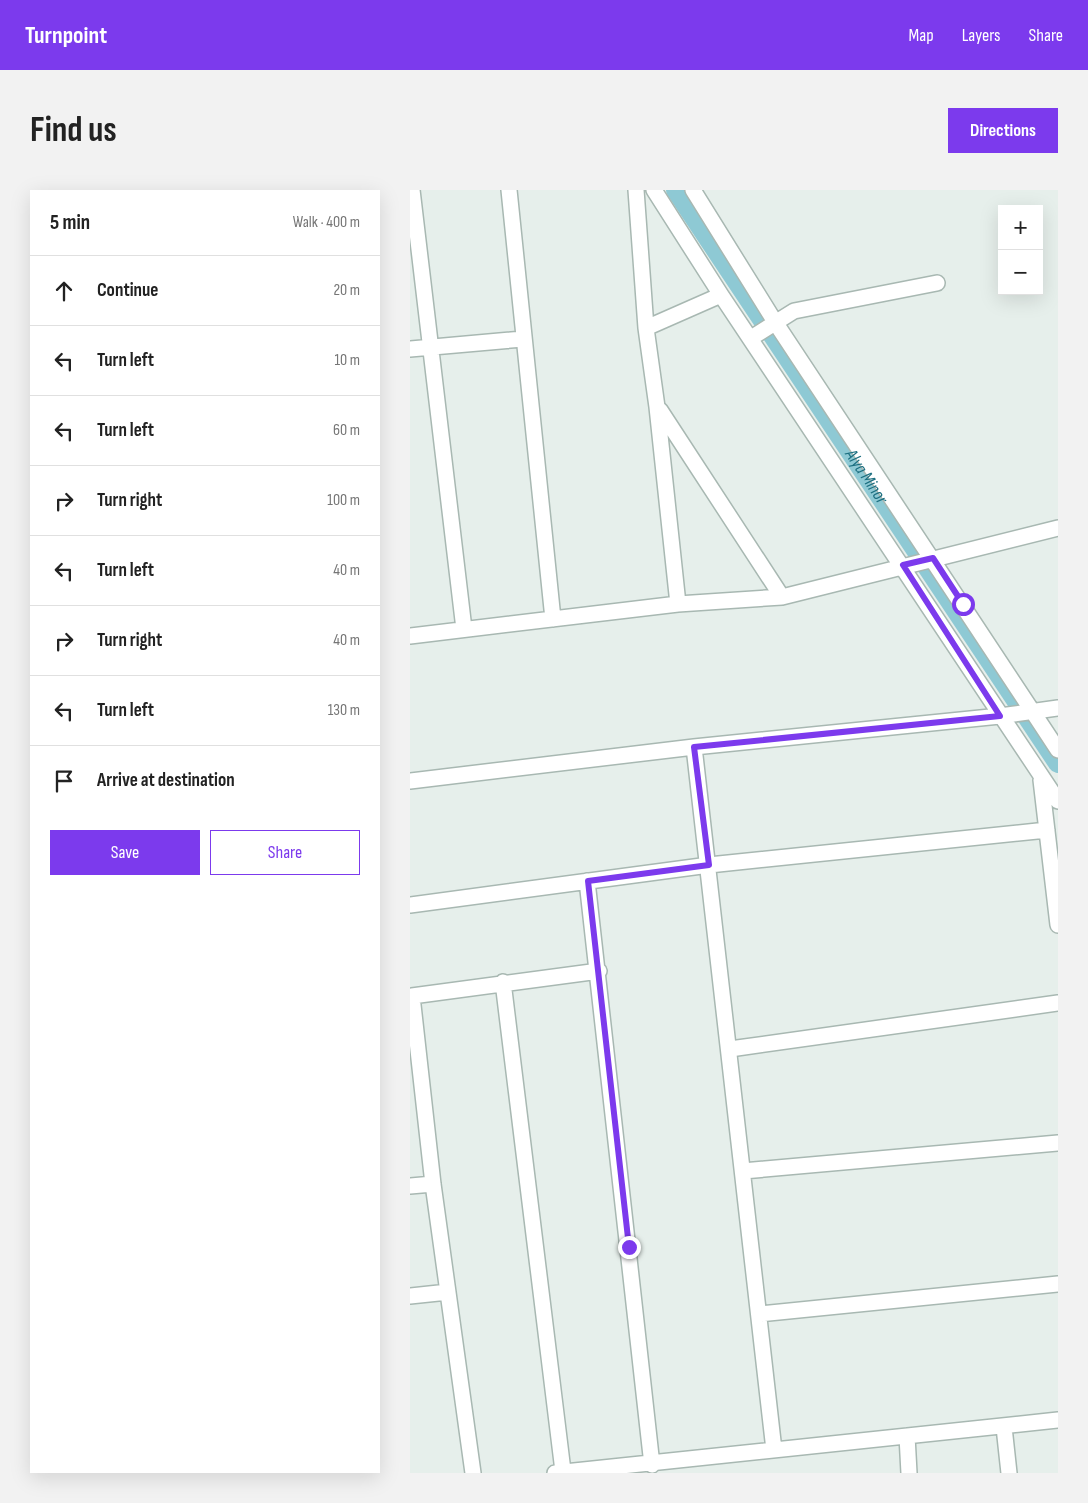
<!DOCTYPE html>
<html lang="en">
<head>
<meta charset="utf-8">
<style>
  body { margin:0; font-family:"Sofia Sans Condensed",sans-serif; background:#f2f2f2; color:#222 }
  .controls { position:absolute; right:15px; top:15px; display:grid; overflow:hidden; border-radius:0px; box-shadow:0 5px 20px #0002 }
  .controls button { width:45px; height:45px; display:grid; place-items:center; padding:0; border:0; border-bottom:1px solid #e0e0e0; background:#fff; color:#222; font:25px sans-serif }
  .stop { position:absolute; width:15px; height:15px; margin:-11px; border:4px solid #7c3aed; border-radius:50%; background:#fff }
  .stop.end { background:#7c3aed; border-color:#fff; box-shadow:0 1px 5px #0008 }
  .list { margin:0; padding:0; list-style:none }
  h2 { display:flex; justify-content:space-between; align-items:center; height:65px; margin:0; padding:0 20px; font-size:21px }
  h2 small { font-size:16px; font-weight:400; color:#767676 }
  .list li { display:grid; grid-template-columns:32px 1fr auto; gap:15px; align-items:center; box-sizing:border-box; height:70px; padding:0 20px; border-top:1px solid #e0e0e0 }
  .list b { display:block; font-size:19px; white-space:nowrap }
  .list em { font-size:16px; font-style:normal; color:#767676 }
  .actions { display:flex; gap:10px; padding:15px 20px }
  .actions a { flex:1; padding:11px 0; border:1px solid #7c3aed; border-radius:0px; text-align:center; font-size:18px; color:#7c3aed }
  .actions .main { background:#7c3aed; color:#fff }
  .icon { flex:none; width:28px; height:28px; fill:none; stroke:currentColor; stroke-width:2; stroke-linecap:round; stroke-linejoin:round }
  .map { position:relative; flex:none; width:648px; height:1283px; overflow:hidden; border-radius:0px }
  header { display:flex; align-items:center; gap:30px; box-sizing:border-box; height:70px; padding:0 25px; background:#7c3aed; color:#fff }
  header strong { font-size:24px }
  nav { display:flex; gap:28px; margin-inline-start:auto; font-size:18px }
  .intro { display:flex; align-items:center; justify-content:space-between; box-sizing:border-box; height:120px; padding:0 30px }
  h1 { margin:0; font-size:35px }
  .button { padding:12px 22px; border-radius:0px; background:#7c3aed; color:#fff; font-size:18px; font-weight:700 }
  main { display:flex; gap:30px; padding:0 30px }
  aside { flex:1; background:#fff; border-radius:0px; box-shadow:0 5px 20px #0002 }
  .map>svg:first-child { display:block }
  .lines { fill:none; stroke-linecap:round; stroke-linejoin:round }
  .canal { stroke:#8ec9d4; stroke-width:20 }
  .minor-casing { stroke:#a8b8b2; stroke-width:18 }
  .minor { stroke:#fff; stroke-width:15 }
  .route { stroke:#7c3aed; stroke-width:6 }
  .labels { text-anchor:middle; stroke-width:4; stroke-linejoin:round; paint-order:stroke }
  .water-label { font-size:18px; font-style:italic; fill:#1c6f80; stroke:#f7fbf9 }
</style>
</head>
<body>
<header>
<strong>Turnpoint</strong>
<nav><a>Map</a><a>Layers</a><a>Share</a></nav>
</header>
<div class="intro"><h1>Find us</h1><a class="button">Directions</a></div>
<main>
<aside>
<h2>5 min<small>Walk · 400 m</small></h2>
<ul class="list">
<li><svg class="icon" aria-label="ahead" viewBox="0 0 24 24"><path d="M12 20V5M6 11l6-6 6 6"/></svg><div><b>Continue</b></div><em>20 m</em></li>
<li><svg class="icon" aria-label="left" viewBox="0 0 24 24"><path d="M17 20v-9H6M10 6l-5 5 5 5"/></svg><div><b>Turn left</b></div><em>10 m</em></li>
<li><svg class="icon" aria-label="left" viewBox="0 0 24 24"><path d="M17 20v-9H6M10 6l-5 5 5 5"/></svg><div><b>Turn left</b></div><em>60 m</em></li>
<li><svg class="icon" aria-label="right" viewBox="0 0 24 24"><path d="M7 20v-9h11M14 6l5 5-5 5"/></svg><div><b>Turn right</b></div><em>100 m</em></li>
<li><svg class="icon" aria-label="left" viewBox="0 0 24 24"><path d="M17 20v-9H6M10 6l-5 5 5 5"/></svg><div><b>Turn left</b></div><em>40 m</em></li>
<li><svg class="icon" aria-label="right" viewBox="0 0 24 24"><path d="M7 20v-9h11M14 6l5 5-5 5"/></svg><div><b>Turn right</b></div><em>40 m</em></li>
<li><svg class="icon" aria-label="left" viewBox="0 0 24 24"><path d="M17 20v-9H6M10 6l-5 5 5 5"/></svg><div><b>Turn left</b></div><em>130 m</em></li>
<li><svg class="icon" aria-label="arrive" viewBox="0 0 24 24"><path d="M6 21V4h12l-3 4 3 4H6"/></svg><div><b>Arrive at destination</b></div></li>
</ul>
<div class="actions"><a class="main">Save</a><a>Share</a></div>
</aside>
<div class="map">
<svg width="648" height="1283" viewBox="0 0 648 1283">
  <rect width="100%" height="100%" fill="#e6efeb"/>
  <g class="lines">
    <path class="canal" id="s1" d="M266 0 648 573"/>
    <defs>
      <path id="minor" d="M2 0 54 439
        M99 0 143 429
        M226 0 236 138 247 217 268 414
        M244 0 311 105 648 611
        M283 0 365 132 648 560
        M236 138 311 105
        M341 148 384 121 527 93
        M0 159 113 149
        M250 220 372 407
        M0 446 268 414 372 407 648 338
        M284 557 364 1260
        M631 590 648 735
        M0 591 284 557 590 526 648 518
        M177 691 242 1275
        M0 715 299 675 637 640
        M93 792 153 1281
        M320 859 648 813
        M333 981 648 953
        M0 996 23 994
        M0 1106 38 1102
        M349 1124 648 1094
        M594 1237 599 1283
        M497 1246 499 1283
        M63 1283 23 994 2 806 189 781
        M145 1283 648 1230"/>
    </defs>
    <use href="#minor" class="minor-casing"/>
    <use href="#minor" class="minor"/>
  </g>
  <g class="lines">
    <path class="route" d="M219 1057 178 691 299 675 284 557 590 526 493 375 523 368 553 414"/>
  </g>
  <g class="labels">
    <g class="water-label">
      <text dy="6" stroke="none"><textPath href="#s1" startOffset="344">Alya Minor</textPath></text>
    </g>
  </g>
</svg>
<div class="controls">
<button>+</button>
<button>−</button>
</div>
<div class="stop" style="left:553px;top:414px"></div>
<div class="stop end" style="left:219px;top:1057px"></div>
</div>
</main>
</body>
</html>
